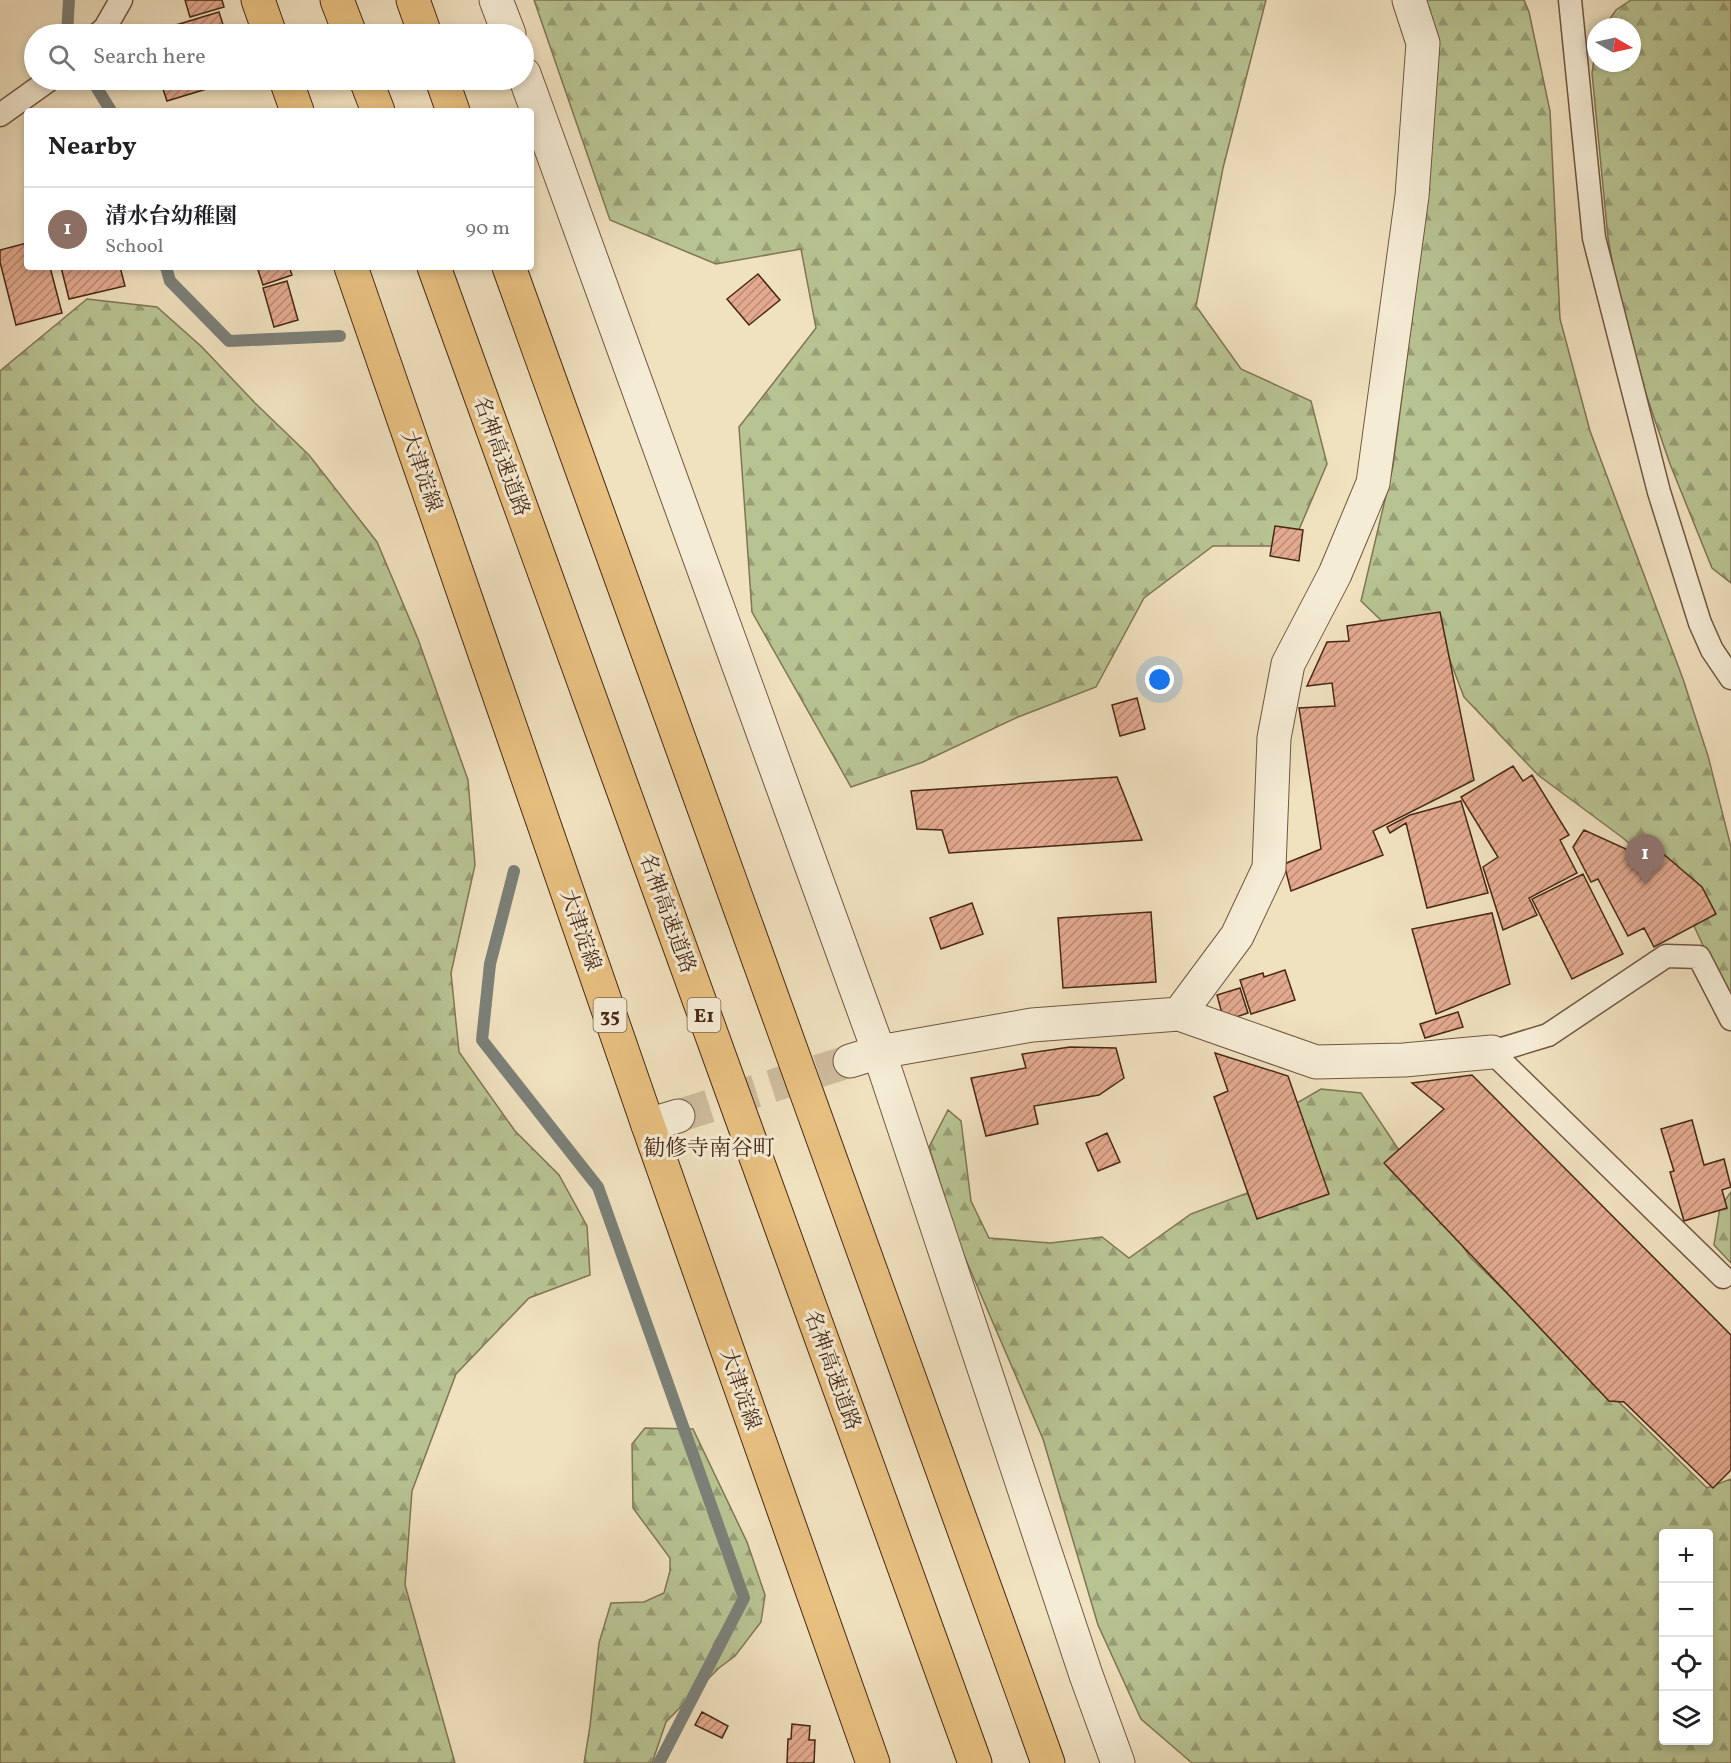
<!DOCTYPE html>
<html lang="en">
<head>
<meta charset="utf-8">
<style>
  body { margin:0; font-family:Vollkorn,"Noto Serif JP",serif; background:#f6f6f6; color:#202124 }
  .controls { position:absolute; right:18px; bottom:18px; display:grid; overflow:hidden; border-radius:6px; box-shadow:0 3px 9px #0003 }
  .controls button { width:54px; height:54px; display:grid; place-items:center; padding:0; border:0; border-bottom:2px solid #e0e0e0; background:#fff; color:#202124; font:30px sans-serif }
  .compass { position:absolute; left:1587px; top:18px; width:54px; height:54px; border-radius:50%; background:#fff; box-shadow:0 3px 9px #0003; rotate:99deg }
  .you { position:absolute; left:1160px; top:680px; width:21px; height:21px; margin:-15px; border:4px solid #fff; border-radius:50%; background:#1a73e8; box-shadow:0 0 0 9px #1a73e833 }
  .badge { display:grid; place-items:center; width:39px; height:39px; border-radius:50%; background:#8f2418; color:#fff; font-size:20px; font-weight:700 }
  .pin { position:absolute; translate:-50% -50px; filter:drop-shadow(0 2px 3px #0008) }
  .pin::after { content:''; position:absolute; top:32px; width:21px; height:18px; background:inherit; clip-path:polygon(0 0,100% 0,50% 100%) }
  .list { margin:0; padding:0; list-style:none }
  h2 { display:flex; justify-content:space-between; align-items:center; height:78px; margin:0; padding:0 24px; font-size:26px }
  h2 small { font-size:20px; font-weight:400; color:#757577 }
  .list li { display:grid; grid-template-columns:39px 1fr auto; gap:18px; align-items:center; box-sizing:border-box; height:84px; padding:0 24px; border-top:2px solid #e0e0e0 }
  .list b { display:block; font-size:22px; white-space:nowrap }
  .list p { margin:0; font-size:20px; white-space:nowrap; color:#757577 }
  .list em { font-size:20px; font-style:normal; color:#757577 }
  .icon { flex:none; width:33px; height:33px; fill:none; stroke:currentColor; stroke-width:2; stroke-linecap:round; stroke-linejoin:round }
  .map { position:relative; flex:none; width:1731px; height:1763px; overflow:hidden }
  .search { position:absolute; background:#fff; box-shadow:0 3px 9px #0003; left:24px; top:24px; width:510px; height:66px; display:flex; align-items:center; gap:15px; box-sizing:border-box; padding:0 21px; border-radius:33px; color:#757577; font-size:22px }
  .panel { position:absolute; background:#fff; box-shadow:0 3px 9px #0003; left:24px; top:108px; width:510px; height:162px; border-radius:6px }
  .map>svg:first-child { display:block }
  .forest { fill:url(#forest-firs); stroke:#807654; stroke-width:1.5; fill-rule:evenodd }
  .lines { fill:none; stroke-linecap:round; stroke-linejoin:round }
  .stream { stroke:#7b8078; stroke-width:12 }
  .building { fill:url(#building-hatch); stroke:#482815; stroke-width:1.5 }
  .street-tunnel { stroke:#cebc9d; stroke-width:33; stroke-dasharray:33 16; stroke-linecap:butt }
  .lane-casing { stroke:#725640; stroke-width:25 }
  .street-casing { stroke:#725640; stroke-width:35 }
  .primary-casing { stroke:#482815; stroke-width:35 }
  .highway-casing { stroke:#482815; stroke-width:35 }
  .lane { stroke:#f5ecd5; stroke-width:22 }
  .street { stroke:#f5ecd5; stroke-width:33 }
  .primary { stroke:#e8c080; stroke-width:33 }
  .highway { stroke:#e8c080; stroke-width:33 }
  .labels { text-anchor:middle; stroke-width:6; stroke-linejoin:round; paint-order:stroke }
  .shield { fill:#f5ecd5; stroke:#7c634f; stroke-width:1.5 }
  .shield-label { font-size:20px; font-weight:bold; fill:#482815 }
  .street-label { font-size:21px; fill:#482815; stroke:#f5ecd5 }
  .neighbourhood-label { font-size:22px; fill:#482815; stroke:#f5ecd5 }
</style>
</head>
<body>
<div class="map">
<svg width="1731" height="1763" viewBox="0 0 1731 1763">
  <defs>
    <pattern id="forest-firs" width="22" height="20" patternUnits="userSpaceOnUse" patternTransform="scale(1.5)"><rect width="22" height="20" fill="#b8c392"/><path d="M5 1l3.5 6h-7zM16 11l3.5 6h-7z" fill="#989e76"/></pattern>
    <pattern id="building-hatch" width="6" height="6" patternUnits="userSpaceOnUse" patternTransform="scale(1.5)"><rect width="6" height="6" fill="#e3aa8f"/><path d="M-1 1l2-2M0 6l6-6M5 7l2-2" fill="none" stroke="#ba8a74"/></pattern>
  </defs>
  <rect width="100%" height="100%" fill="#f0e1bf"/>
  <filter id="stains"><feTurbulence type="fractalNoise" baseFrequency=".00333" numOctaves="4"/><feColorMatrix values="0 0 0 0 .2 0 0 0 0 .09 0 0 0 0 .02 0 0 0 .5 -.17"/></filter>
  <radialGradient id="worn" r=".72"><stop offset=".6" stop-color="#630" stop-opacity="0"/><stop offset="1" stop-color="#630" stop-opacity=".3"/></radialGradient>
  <path class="forest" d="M534 0H1266L1223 168 1196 306 1241 369 1311 401 1327 464 1292 546H1213L1144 598 1096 687 1018 717 923 762 851 787 752 612 739 427 816 328 801 249 716 264 610 220Z
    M1423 0H1524L1529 12 1550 111 1560 319 1590 431 1683 679 1708 756 1731 847V1006L1675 885 1623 838 1538 775 1464 697 1435 621 1386 625 1361 601 1393 466 1420 256Z
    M1631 0H1731V583L1712 568 1670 464 1625 333 1608 238 1592 73 1596 45V63H1632V27H1604L1616 10Z
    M87 299 157 307 202 347 255 403 309 455 377 542 418 639 468 780 475 865 451 973 459 1052 515 1131 559 1175 587 1226 590 1275 529 1298 456 1374 412 1491 405 1585 455 1763H0V371Z
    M1321 1089 1361 1093 1470 1257 1707 1488 1731 1479V1763H1192L1141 1719 1098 1625 1043 1439 960 1246 929 1147 948 1110 961 1121 971 1201 989 1238 1050 1243 1102 1237 1129 1258 1191 1214 1269 1185 1283 1111ZM1664 1534H1708V1740H1664Z
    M1731 1192V1263L1714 1245 1720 1207Z
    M645 1428 693 1429 747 1542 765 1595 761 1622 735 1656 719 1668 666 1722 652 1763H584L590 1726 599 1643 611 1603 644 1602 664 1593 670 1571V1558L633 1508 632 1444Z"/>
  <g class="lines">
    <path class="stream" d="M67 34 69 0
      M92 80 111 111
      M166 267 170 281 229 341 340 336
      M514 871 490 964 482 1040 598 1187 744 1598 659 1763"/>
  </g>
  <path class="building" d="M185 0H222L224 7 190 17Z
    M219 12 226 34H146Z
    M160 80H236L167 101Z
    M27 243V267H50L62 313 16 325 0 262V250Z
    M61 267H120L125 286 69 299Z
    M257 267H289L292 275 263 285Z
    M758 274 780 300 749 325 727 299Z
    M287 281 298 320 274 327 263 288Z
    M1275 526 1303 530 1299 561 1270 556Z
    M1440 612 1474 780 1373 831 1383 855 1291 891 1284 864 1321 849 1299 708 1335 706 1332 683 1307 686 1327 642 1349 641 1347 626Z
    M1137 698 1145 729 1120 736 1112 705Z
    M1513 766 1523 781 1532 775 1569 835 1560 840 1577 873 1529 898 1537 915 1503 930 1483 867 1498 857 1461 797Z
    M1117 777 1142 840 949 853 942 830 917 829 911 791Z
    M1461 801 1488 893 1427 908 1406 823 1390 833 1387 827 1410 815Z
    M1584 830 1628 850 1661 852 1702 887 1716 914 1654 947 1644 928 1628 936 1598 879 1591 882 1573 847Z
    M1583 874 1623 954 1572 979 1532 899Z
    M972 903 983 934 941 949 930 918Z
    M1151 912 1156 982 1063 988 1058 918Z
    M1492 913 1510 984 1436 1014 1412 929Z
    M1285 970 1295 1000 1251 1014 1240 980 1263 973 1264 977Z
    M1240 988 1248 1013 1224 1021 1217 995Z
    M1458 1012 1463 1027 1425 1038 1420 1024Z
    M1070 1047 1116 1048 1124 1078 1099 1095 1034 1106 1038 1124 986 1136 971 1078 1026 1068 1022 1054Z
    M1215 1053 1288 1076 1329 1194 1257 1219 1214 1097 1228 1091Z
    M1472 1075 1731 1335V1470L1713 1488 1624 1402 1609 1401 1384 1163 1444 1109 1412 1083Z
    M1692 1120 1704 1165 1724 1159 1731 1187 1722 1190 1727 1208 1684 1221 1670 1172 1674 1171 1661 1129Z
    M1107 1133 1120 1162 1098 1171 1086 1143Z
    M702 1712 728 1726 722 1738 695 1725Z
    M792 1724 810 1726 809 1740H815L814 1763H787L788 1739H791Z"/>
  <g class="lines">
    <path class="street-tunnel" d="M678 1116 850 1061"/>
    <defs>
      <path id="lane" d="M1570 0 1594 238 1659 492 1700 623 1712 650 1731 678
        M98 34 105 28 121 0
        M0 115 49 80
        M1723 1277 1492 1052 1548 1035 1666 956 1699 957 1731 1019"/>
      <path id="street" d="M496 0 509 34
        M524 74 879 1052 1086 1675 1118 1763
        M1179 1014 1316 1062 1404 1060 1492 1052
        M850 1061 879 1052 1032 1025 1179 1014 1237 936 1269 868 1274 738 1288 664 1335 574 1373 483 1412 196 1423 43 1409 0
        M648 1125 678 1116"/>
      <path id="primary" d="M258 0 270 34
        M286 80 297 111
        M351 267 648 1125 873 1763"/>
      <path id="highway" d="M337 0 350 34
        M413 0 425 34
        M366 80 378 111
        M442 80 453 111
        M434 267 975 1763
        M509 267 1048 1763"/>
    </defs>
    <use href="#lane" class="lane-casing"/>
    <use href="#street" class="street-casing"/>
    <use href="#primary" class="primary-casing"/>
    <use href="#highway" class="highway-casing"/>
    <use href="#lane" class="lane"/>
    <use href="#street" class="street"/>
    <use href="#primary" class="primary"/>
    <use href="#highway" class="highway"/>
  </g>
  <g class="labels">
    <g class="shield">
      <rect x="593.5" y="998" width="33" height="34" rx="4.5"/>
      <rect x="687.5" y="998" width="33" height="34" rx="4.5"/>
    </g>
    <g class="shield-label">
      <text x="610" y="1022">35</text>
      <text x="704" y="1022">E1</text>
    </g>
    <g class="street-label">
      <text transform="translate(502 456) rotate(70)" y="7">名神高速道路</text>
      <text transform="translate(422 471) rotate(71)" y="7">大津淀線</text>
      <text transform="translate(668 913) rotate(70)" y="7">名神高速道路</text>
      <text transform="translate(581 930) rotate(71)" y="7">大津淀線</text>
      <text transform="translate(833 1370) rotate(70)" y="7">名神高速道路</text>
      <text transform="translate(741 1389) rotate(71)" y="7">大津淀線</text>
    </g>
    <g class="neighbourhood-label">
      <text x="709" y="1155">勧修寺南谷町</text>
    </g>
  </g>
  <rect width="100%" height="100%" filter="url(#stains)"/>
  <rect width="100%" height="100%" fill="url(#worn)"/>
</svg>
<div class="controls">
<button>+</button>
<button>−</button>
<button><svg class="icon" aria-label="locate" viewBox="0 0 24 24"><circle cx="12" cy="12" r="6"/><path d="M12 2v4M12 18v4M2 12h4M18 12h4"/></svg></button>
<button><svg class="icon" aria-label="layers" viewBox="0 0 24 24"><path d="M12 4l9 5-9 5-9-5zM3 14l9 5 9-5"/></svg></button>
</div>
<svg class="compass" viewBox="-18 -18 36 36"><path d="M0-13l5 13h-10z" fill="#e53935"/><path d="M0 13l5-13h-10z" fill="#757577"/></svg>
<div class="you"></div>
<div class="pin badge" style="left:1645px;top:884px;background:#8d6e63">1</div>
<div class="search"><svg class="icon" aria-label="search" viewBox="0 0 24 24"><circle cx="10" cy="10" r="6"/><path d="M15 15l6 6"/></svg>Search here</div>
<section class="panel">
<h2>Nearby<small></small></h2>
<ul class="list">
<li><span class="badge" style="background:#8d6e63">1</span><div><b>清水台幼稚園</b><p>School</p></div><em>90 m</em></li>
</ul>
</section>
</div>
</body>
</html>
